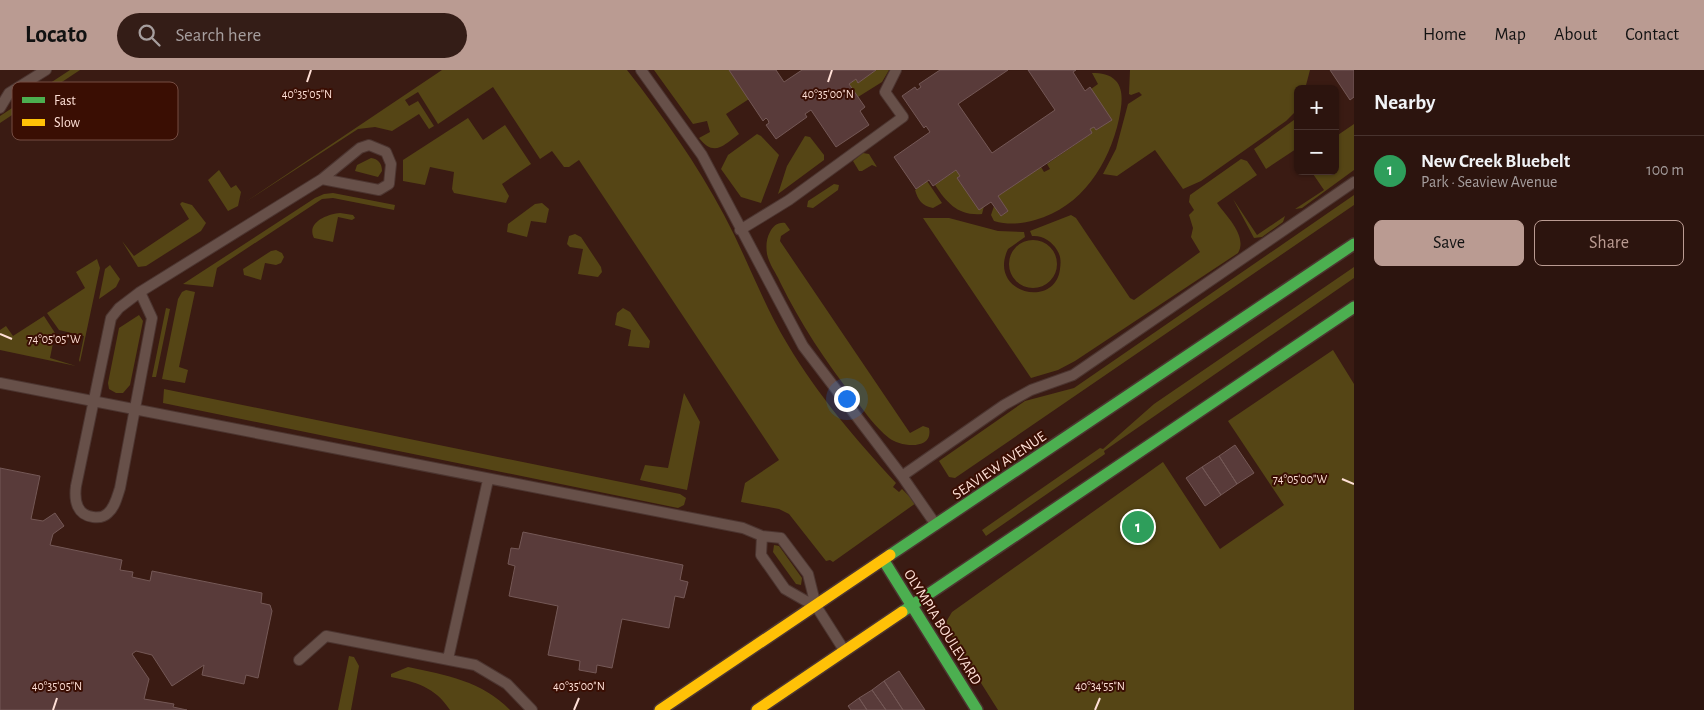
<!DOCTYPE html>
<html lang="en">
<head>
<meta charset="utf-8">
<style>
  body { margin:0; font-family:"Alegreya Sans",sans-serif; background:#341d17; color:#f1f3f6 }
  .controls { position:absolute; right:15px; top:15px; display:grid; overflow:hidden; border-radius:8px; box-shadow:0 1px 4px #0004 }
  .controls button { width:45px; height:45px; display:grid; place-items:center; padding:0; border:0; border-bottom:1px solid #48332e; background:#2c140e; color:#f1f3f6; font:25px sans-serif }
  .you { position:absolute; left:846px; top:328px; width:18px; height:18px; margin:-12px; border:4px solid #fff; border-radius:50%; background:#1a73e8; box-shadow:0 0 0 8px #1a73e833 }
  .badge { display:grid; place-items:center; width:32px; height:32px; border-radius:50%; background:#ba9b92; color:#fff; font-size:16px; font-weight:700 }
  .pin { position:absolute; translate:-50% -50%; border:2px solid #fff; box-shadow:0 1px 5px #0006 }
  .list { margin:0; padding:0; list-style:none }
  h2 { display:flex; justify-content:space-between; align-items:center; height:65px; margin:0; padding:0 20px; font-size:21px }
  h2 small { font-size:16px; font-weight:400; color:#a69e9e }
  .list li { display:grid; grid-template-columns:32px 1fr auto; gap:15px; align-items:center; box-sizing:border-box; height:70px; padding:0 20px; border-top:1px solid #48332e }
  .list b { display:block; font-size:19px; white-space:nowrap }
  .list p { margin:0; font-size:16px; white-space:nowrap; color:#a69e9e }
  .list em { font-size:16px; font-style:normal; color:#a69e9e }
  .actions { display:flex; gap:10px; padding:15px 20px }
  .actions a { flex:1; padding:11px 0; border:1px solid #ba9b92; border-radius:8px; text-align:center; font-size:18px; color:#ba9b92 }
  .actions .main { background:#ba9b92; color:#111 }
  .icon { flex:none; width:28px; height:28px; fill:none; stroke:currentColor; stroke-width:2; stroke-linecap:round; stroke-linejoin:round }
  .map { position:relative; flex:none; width:1354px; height:640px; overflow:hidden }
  header { display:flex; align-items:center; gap:30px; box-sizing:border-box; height:70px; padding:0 25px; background:#ba9b92; color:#111 }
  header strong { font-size:24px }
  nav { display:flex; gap:28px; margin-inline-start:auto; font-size:18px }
  .search { width:350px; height:45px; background:#341d17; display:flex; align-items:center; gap:12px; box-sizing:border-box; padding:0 18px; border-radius:28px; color:#a69e9e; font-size:19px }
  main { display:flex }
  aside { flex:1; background:#2c140e }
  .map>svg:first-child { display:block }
  .green { fill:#554515 }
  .building { fill:#593b3a; stroke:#745856 }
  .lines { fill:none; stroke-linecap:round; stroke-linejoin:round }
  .lane-casing { stroke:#4c3530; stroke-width:12 }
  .fast-casing { stroke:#4c3530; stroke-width:14 }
  .slow-casing { stroke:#4c3530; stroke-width:14 }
  .lane { stroke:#675049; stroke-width:10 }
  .fast { stroke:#4caf50; stroke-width:11 }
  .slow { stroke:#ffc107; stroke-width:11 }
  .ticks { fill:none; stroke:#ffe0d7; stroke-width:2 }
  .labels { text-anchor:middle; stroke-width:4; stroke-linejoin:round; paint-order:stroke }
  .street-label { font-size:15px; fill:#ffe0d7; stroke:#3a0e03 }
  .key { fill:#3a0e03; stroke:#754d43; stroke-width:1 }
  .key-label { font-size:14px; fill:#ffe0d7 }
  .ticks-label { font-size:12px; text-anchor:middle; fill:#ffe0d7; stroke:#3a0e03; stroke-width:4; stroke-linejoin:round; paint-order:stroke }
</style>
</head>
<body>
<header>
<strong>Locato</strong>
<div class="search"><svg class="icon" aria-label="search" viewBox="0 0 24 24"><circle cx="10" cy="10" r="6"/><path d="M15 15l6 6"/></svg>Search here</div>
<nav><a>Home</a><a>Map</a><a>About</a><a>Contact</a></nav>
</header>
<main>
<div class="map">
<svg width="1354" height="640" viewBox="0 0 1354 640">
  <rect width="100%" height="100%" fill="#3a1b13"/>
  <path class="green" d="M70 0H80L0 53V46Z
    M442 0H627C663 46 697 94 724 145 747 188 763 234 788 275 817 324 857 371 896 413L893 417 899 422 902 419 916 433 833 492 830 490 826 491 789 444 779 439 741 432 745 413 779 390 579 90 569 97H564L552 81 540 89 493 17 438 54 418 22 405 30 409 36 418 31 434 56 429 59 419 44 392 61 375 57 358 59 244 133Z
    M654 0H729L749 29 726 44 739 64C723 76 714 87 699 68L710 62 707 51 693 54Z
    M876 0H889L882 12 858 27 849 14 856 9 858 12Z
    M1130 0H1310L1305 19H1298V39L1286 51 1201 111 1183 119 1155 80 1117 106 1103 104 1116 79 1128 34 1142 25 1139 22 1131 25 1129 24Z
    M1092 3C1101 3 1110 4 1116 11 1125 21 1121 38 1119 49 1109 94 1082 137 1035 150 1022 154 1008 155 994 151L991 145 994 136 1001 146 1008 141 998 126 1041 97 1044 102 1050 99 1047 94 1092 63 1090 59 1094 57 1096 60 1111 50 1091 19 1098 14Z
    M1298 47V81L1296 79 1266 99 1254 79Z
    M468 48 483 70 505 55 531 94 502 114 509 126 506 133 454 123 452 119 454 102 430 97 425 115 403 111V90Z
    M1354 54V100L1302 138 1295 139 1324 120 1311 101H1335V67Z
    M757 64 761 66 779 85 761 133 741 127 721 99 728 85Z
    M805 66 810 67 824 85V90L778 124 787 96Z
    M863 83 869 84 877 97 872 95 862 101H859L853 91Z
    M371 88C378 89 382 93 382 101L378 107 355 101 357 95Z
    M1241 89 1247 91 1257 105 1217 133C1226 146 1248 166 1238 183L1075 291 1058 300 1031 308 923 148H949L998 161 1024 162 1025 167 1008 179C987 223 1055 240 1060 199 1061 192 1061 186 1057 180 1052 171 1042 165 1032 166L1030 161 1071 145 1076 148 1130 228 1134 230 1200 182 1191 167 1193 158 1189 145 1194 140 1189 132 1190 125Z
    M219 100 231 118 236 115 241 122 238 136 228 141 208 110Z
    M956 100 984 136 982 144C958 146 947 133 935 115Z
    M927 111 942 133 933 138C922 136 918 130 915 120Z
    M834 114 839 115 838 120 813 138 807 137 808 131Z
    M333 123 395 135 394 140 333 128 322 129 217 198 213 217 183 214 315 128 324 124Z
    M1354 125V135L955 408 949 407 939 391 1025 331 1074 318Z
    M1233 129 1257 165 1285 146 1283 152 1262 167 1254 168Z
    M182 132 192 135 206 153 201 161 146 196 138 197 122 171 134 186 189 149 180 134Z
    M542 133 549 139 546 153 531 151 527 167 507 162 508 154 535 134Z
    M340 143 353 145 355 148 352 150 338 147 333 172 314 168C306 152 328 144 340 143Z
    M785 153 790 160 781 166 780 171 910 363 923 356 929 358C934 381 900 377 889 368 875 357 865 342 854 328 826 292 800 253 780 212 776 203 769 194 767 184 766 177 766 169 770 162 773 156 778 152 785 153Z
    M575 164 581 167 601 197 602 202 598 207 578 204 583 179 570 177 567 174 569 166Z
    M1009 194a24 24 0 1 1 48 0a24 24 0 1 1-48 0Z
    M271 181 276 180 282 183 284 187 281 193 276 195 265 193 261 210 244 205 243 199Z
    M97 189 100 198 80 292 79 290 84 266 59 260 47 243 85 218 76 202Z
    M110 195 120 209 116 217 99 229 105 199Z
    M1354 197V208L1104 381 1105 384 986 466 982 460 1100 378 1103 379 1154 334Z
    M186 220 195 222 179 297 188 300 185 313 162 309 178 229 182 222Z
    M166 238 170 239 156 307H152Z
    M623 238 630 242 650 271 649 278 628 276 631 260 615 255 617 243Z
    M139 245 143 251 130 315 123 323H116L109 319 108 313 119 258Z
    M44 246 55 263 50 288 76 296 0 280V260L6 256 13 266Z
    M1333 280 1354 314V640H998L947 559 946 552 952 542 1163 392 1220 479 1284 435 1228 351Z
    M164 319 680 424 686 428 684 435 678 438 163 333Z
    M684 323 700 352 687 420 640 410 645 395 668 398Z
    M774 475 779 476 802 508 801 515 796 514 773 482Z
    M349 586 354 587 359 596 351 640H338Z
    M408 597C446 605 482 611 510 640H450C435 617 416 612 391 607V604Z"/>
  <path class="building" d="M729 0H776L784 12 802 0H876L858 13 856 9 849 14 865 37 860 41 869 55 836 77 811 40 805 44 807 47 776 69 766 55 769 53 768 50 766 48 763 51Z
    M940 0H1008L958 34 992 83 1055 40 1028 0H1076L1073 2 1085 21 1090 17 1112 50 1096 60 1094 57 1090 59 1092 63 998 126 1008 141 1001 146 991 132 979 140 957 108 960 106 956 100 933 116 929 110 916 119 894 87 930 62 926 56 924 58 902 26 915 17 917 20 921 17 919 14Z
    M1330 0H1354V27L1350 30Z
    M1235 375 1254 403 1237 414 1219 386Z
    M1219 386 1237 414 1221 425 1202 397Z
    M1202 397 1221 425 1205 436 1186 408Z
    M0 398 40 406 31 449 43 451 55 443 64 456 53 464 50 475 122 490 120 500 133 502 132 507 150 511 152 501 262 523 261 533 270 535 272 541 258 608 246 605 244 614 202 605 204 595 172 616 152 585 136 581 132 584 149 609 144 629 174 634 173 637 187 640H0Z
    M523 462 683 495 680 510 688 512 684 528 675 526 669 558 622 549 612 598 597 595 596 603 579 600 580 591 548 585 558 536 509 526 515 496 508 494 511 478 519 479Z
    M899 601 925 640H903L884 611Z
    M884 611 903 640H886L872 620Z
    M872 620 886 640H867L859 628Z
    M859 628 867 640H851L848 636Z"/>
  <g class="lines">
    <defs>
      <path id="lane" d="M641 0 702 85 803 276 902 406 936 455
        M0 38 9 23 46 0
        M740 160 789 130 903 47 885 22 896 0
        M140 222 152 248 120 418C117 427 115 437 108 443 104 447 99 448 93 447 77 445 74 431 76 416L111 248 119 238 140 222 322 109 360 78 369 75 386 82 391 94 389 114 379 120 322 109
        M0 313 743 458 762 466 781 468 808 504 816 536 844 580
        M902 406 1004 335 1031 320 1073 305 1354 112
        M762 466 761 485 785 519 813 535
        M448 589 488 410
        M299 590 326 566 475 595 507 614 532 640"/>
      <path id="fast" d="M890 485 1354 174
        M884 491 977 640
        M902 542 1354 237"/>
      <path id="slow" d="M660 640 890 485
        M757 640 902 542"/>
    </defs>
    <use href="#lane" class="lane-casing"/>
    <use href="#fast" class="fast-casing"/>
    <use href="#slow" class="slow-casing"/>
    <use href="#lane" class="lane"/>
    <use href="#fast" class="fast"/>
    <use href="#slow" class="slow"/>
  </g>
  <path class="ticks" d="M307 12 311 0M828 12 832 0M0 264 12 269M1342 409 1354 414M53 640 57 628M574 640 579 628M1095 640 1100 628"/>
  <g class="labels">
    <g class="street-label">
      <text transform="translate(999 395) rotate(-34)" y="5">SEAVIEW AVENUE</text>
      <text transform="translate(943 557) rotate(58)" y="5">OLYMPIA BOULEVARD</text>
    </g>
  </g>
  <rect x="12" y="12" width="166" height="58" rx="8" class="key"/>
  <rect x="22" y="27" width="23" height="6" fill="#4caf50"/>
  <rect x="22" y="49" width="23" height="7" fill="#ffc107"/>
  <g class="key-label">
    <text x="54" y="35">Fast</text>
    <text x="54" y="57">Slow</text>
  </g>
  <g class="ticks-label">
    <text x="828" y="28">40°35'00"N</text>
    <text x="307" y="28">40°35'05"N</text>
    <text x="54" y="273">74°05'05"W</text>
    <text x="1300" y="413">74°05'00"W</text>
    <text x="57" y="620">40°35'05"N</text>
    <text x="579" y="620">40°35'00"N</text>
    <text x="1100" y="620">40°34'55"N</text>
  </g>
</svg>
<div class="controls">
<button>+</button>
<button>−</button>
</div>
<div class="you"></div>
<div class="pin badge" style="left:1138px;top:457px;background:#2e9e5b">1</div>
</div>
<aside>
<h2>Nearby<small></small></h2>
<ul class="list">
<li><span class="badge" style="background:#2e9e5b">1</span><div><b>New Creek Bluebelt</b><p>Park · Seaview Avenue</p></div><em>100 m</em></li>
</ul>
<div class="actions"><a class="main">Save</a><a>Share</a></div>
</aside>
</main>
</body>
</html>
